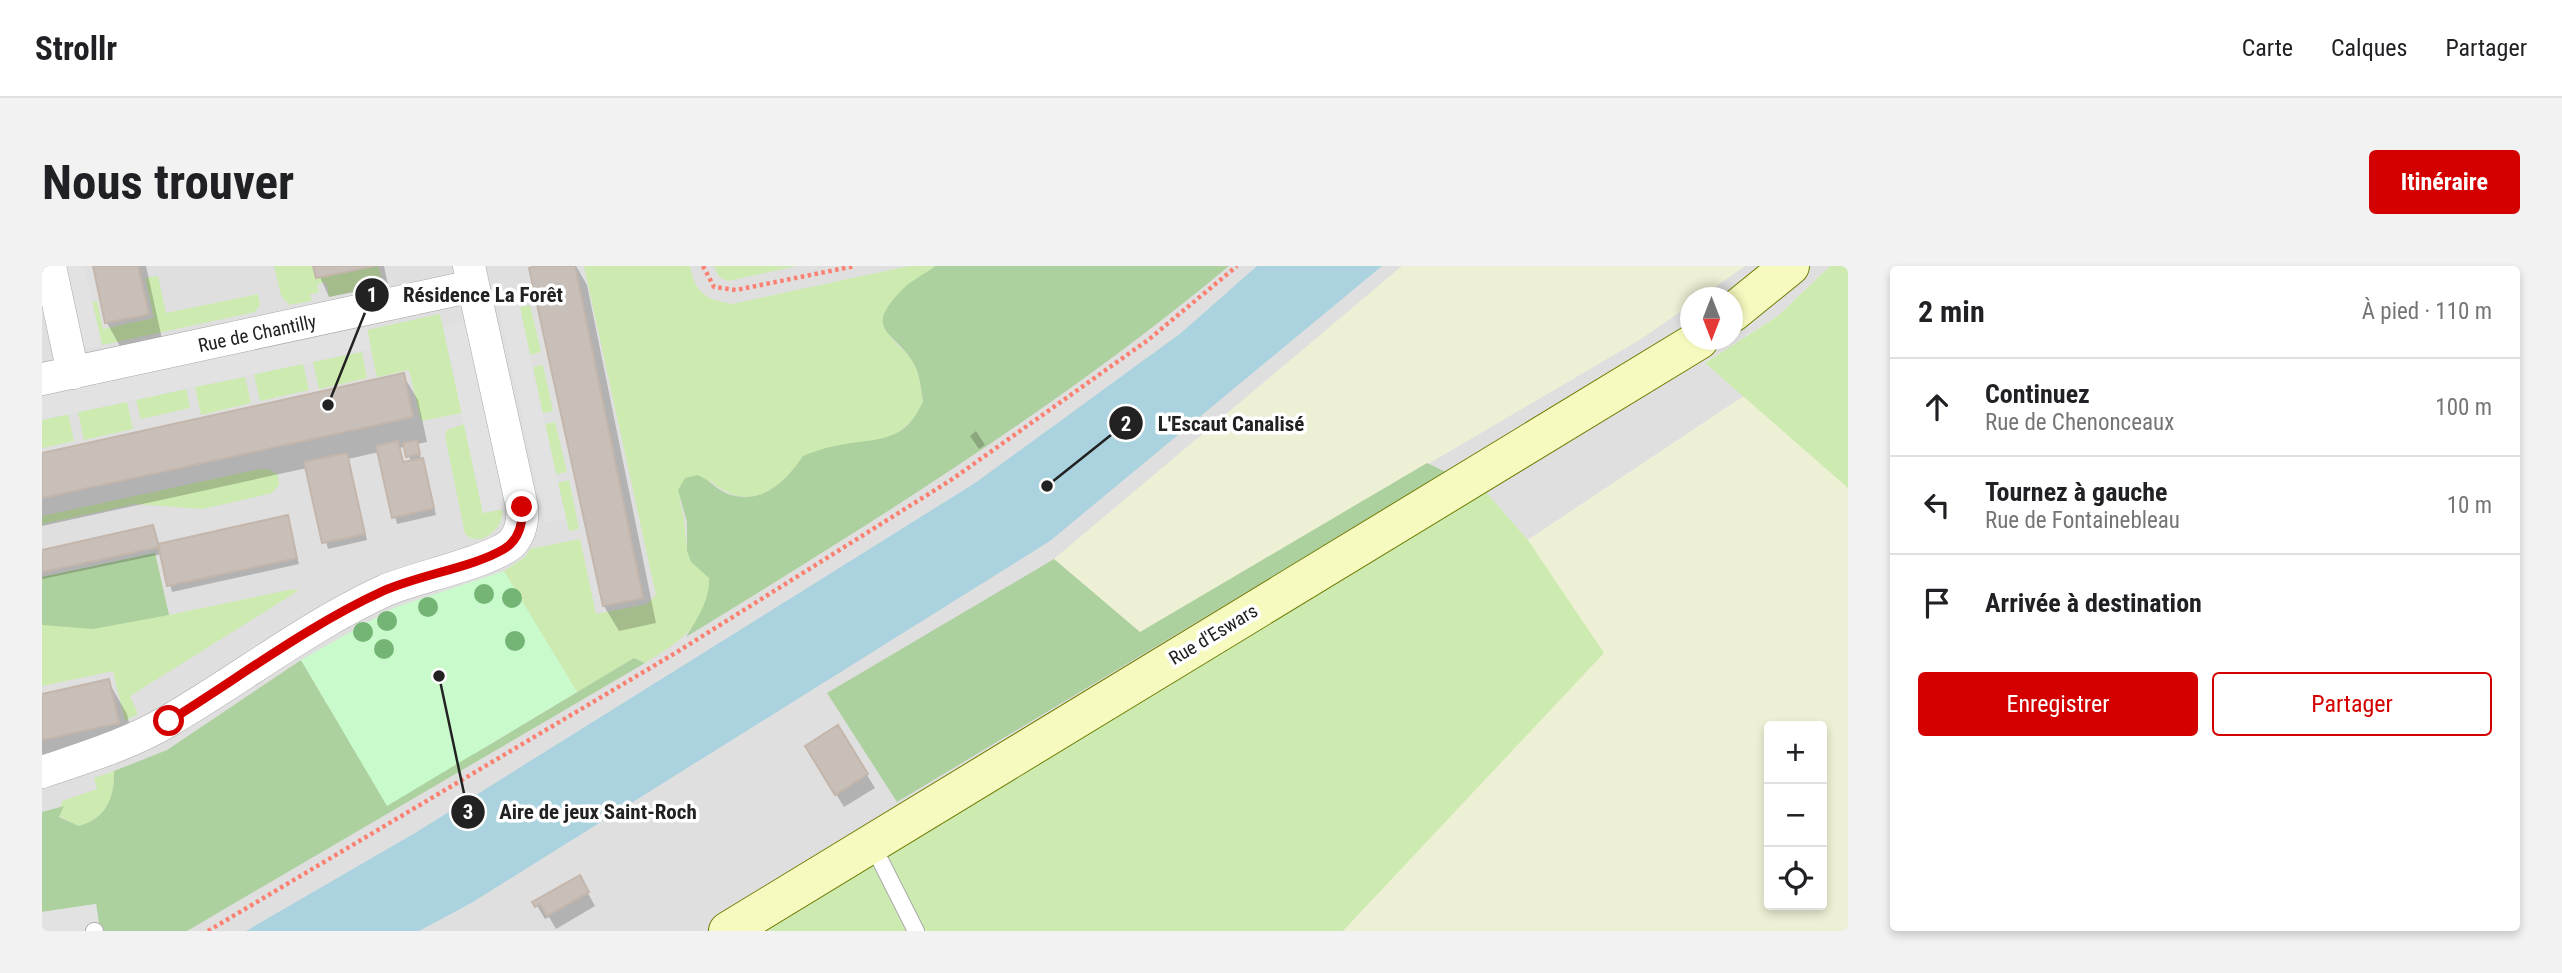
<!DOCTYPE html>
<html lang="fr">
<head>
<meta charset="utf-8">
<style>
  body { margin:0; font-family:"Roboto Condensed",sans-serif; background:#f2f2f2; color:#202124 }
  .controls { position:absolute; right:21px; bottom:21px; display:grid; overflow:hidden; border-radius:7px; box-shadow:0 4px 10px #0003 }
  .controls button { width:63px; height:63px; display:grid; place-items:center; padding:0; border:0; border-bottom:2px solid #e0e0e0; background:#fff; color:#202124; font:35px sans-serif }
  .compass { position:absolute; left:1638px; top:21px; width:63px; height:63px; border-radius:50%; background:#fff; box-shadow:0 4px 10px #0003; rotate:180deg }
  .stop { position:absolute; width:21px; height:21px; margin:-16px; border:5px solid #d40000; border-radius:50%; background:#fff }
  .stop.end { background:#d40000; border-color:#fff; box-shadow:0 2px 7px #0008 }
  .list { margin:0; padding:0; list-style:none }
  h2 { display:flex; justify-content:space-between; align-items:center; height:91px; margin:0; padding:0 28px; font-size:30px }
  h2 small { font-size:23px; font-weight:400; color:#757577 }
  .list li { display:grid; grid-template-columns:46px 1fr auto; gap:21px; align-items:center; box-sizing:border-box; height:98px; padding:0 28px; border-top:2px solid #e0e0e0 }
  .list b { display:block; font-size:26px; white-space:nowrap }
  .list p { margin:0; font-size:23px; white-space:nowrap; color:#757577 }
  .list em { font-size:23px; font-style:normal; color:#757577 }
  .actions { display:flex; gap:14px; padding:21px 28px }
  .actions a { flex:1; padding:16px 0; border:2px solid #d40000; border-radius:7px; text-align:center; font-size:24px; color:#d40000 }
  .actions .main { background:#d40000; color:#fff }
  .icon { flex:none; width:38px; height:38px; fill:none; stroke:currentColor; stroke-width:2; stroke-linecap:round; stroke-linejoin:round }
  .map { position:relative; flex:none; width:1806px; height:665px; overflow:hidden; border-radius:7px }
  header { display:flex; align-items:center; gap:42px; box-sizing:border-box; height:98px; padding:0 35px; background:#fff; border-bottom:2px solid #e0e0e0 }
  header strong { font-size:33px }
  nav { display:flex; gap:38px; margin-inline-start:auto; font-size:24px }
  .intro { display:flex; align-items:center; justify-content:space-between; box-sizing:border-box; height:168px; padding:0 42px }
  h1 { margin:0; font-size:49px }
  .button { padding:18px 32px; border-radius:7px; background:#d40000; color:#fff; font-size:24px; font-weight:700 }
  main { display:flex; gap:42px; padding:0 42px }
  aside { flex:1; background:#fff; border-radius:7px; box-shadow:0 4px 10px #0003 }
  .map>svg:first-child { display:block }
  .residential { fill:#e0dfdf; fill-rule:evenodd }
  .farmland { fill:#eef0d5; fill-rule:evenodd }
  .grass { fill:#cdebb0 }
  .forest { fill:#add19e }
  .park { fill:#c8facc }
  .parking { fill:#e2e2e2 }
  .water { fill:#aad3df }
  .shadow { fill:#0003; fill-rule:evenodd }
  .building { fill:#c7bfb8; stroke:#c4b6ab; stroke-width:2 }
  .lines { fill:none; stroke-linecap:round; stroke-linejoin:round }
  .lane-casing { stroke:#a9a9a9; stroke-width:18 }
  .street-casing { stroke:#a9a9a9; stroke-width:33 }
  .secondary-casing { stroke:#707d05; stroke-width:40 }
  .path { stroke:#fa8072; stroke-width:4.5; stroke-dasharray:3.5 3.5; stroke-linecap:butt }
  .lane { stroke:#fff; stroke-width:16 }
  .street { stroke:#fff; stroke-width:32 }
  .secondary { stroke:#f7fabf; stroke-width:38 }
  .tree { fill:#74b475 }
  .route { stroke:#d40000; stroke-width:9 }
  .labels { text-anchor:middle; stroke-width:7; stroke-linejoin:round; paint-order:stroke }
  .street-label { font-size:19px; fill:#222; stroke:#fff }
  .leader { fill:none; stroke:#222; stroke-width:2.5 }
  .callout-dot { fill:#222; stroke:#fff; stroke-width:2.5 }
  .mark-label { font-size:21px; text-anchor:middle; font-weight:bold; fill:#fff }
  .callout-label { font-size:21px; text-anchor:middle; font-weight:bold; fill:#222; stroke:#fff; stroke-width:7; stroke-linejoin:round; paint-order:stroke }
</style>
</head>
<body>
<header>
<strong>Strollr</strong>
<nav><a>Carte</a><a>Calques</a><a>Partager</a></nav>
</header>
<div class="intro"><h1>Nous trouver</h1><a class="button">Itinéraire</a></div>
<main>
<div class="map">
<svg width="1806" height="665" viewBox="0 0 1806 665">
  <rect width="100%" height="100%" fill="#f2efe9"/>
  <path class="residential" d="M0 0H1788L1736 50 1664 96 1702 130 1486 274 1443 226 719 665H0ZM1648 32H1690V74H1648Z"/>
  <path class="farmland" d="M1360 0H1703L1659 31 1648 32V39L1599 73 1098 367 1012 293Z
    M1702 130 1806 222V665H1301L1561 387 1486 274ZM1727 460H1780V639H1727Z"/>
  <path class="grass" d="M232 0H271L275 12 336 0 339 12 332 21 287 31 284 16 275 18 277 26 268 28 270 35 247 39 239 29Z
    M542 0H648C654 28 663 33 690 38L867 0H893L883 8 842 61C849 76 862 82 871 96 877 107 879 123 881 135L874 151 852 170 761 190C739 224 705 248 669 215L637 235C646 255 641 278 648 291 652 300 661 304 667 312 669 356 636 377 603 397L592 392 535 426 462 305 483 291 488 283 538 273 554 348 605 338 614 329Z
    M672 0H755L686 15 677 11Z
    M1788 0H1806V222L1663 97 1736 50Z
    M116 10 124 47 216 28 218 39 213 46 60 79 50 36 55 35 61 63 112 52 103 12Z
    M488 39 499 86 488 89 478 41Z
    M398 48 420 147 379 155 367 104 335 111 325 64Z
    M320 86 325 112 277 123 271 96Z
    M261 98 267 124 218 135 212 108Z
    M501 99 511 145 500 147 491 101Z
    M203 111 209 137 159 149 153 121Z
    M144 123 148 142 99 153 94 134Z
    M85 136 91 163 42 174 36 146Z
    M26 148 32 175 0 182V154Z
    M513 156 525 206 514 208 503 158Z
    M422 158 441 247 460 243C463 262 439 283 423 268L403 170 405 164Z
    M218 203H226L236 209 237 219 230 227 161 243 93 238 0 258V250Z
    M527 214 537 263 527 265 516 217Z
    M1443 225 1486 274 1562 387 1301 665H719Z
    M113 287 127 349 251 323 256 325 88 430 96 448 83 455 71 405 0 420V311Z
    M72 505C73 531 64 553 37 560L17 550 20 535 55 523 52 512Z"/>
  <path class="forest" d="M893 0H1187C1018 141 831 256 644 371 655 353 668 334 667 312L649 296 645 285V256L636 224 643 212 656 209C668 214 677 226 689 229 722 238 745 214 761 190 771 186 782 182 793 180 833 171 862 180 881 135 879 123 878 109 872 98 855 66 817 66 862 22 870 14 883 8 893 0Z
    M1385 197 1404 206 855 536 785 427 1012 293 1098 366Z
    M113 287 127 349 51 363 0 359V311Z
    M592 392 603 397 145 665H58L54 638 0 646V546L22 540 17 551 37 560C64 553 73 531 72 505L125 484 259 394 285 438 432 488Z"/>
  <path class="park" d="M462 305 535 426 345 540 259 394 351 342Z"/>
  <path class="parking" d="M20 0H42L60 79 39 84Z
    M476 34 524 253 503 257 456 38Z
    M423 56 463 243 441 247 401 61Z
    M325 61 329 83 0 154V130Z
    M54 638 58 664 0 665V646Z"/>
  <path class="water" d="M1215 0H1340L1008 275 431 636 377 665H204L373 567 933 217 1139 67Z"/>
  <path class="shadow" d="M53 0H104L120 73 79 82 65 57Z
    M273 0H342L346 19 287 31Z
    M503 0H534L545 19 614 357 577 365 562 340Z
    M361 109 376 134 385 176 375 178 394 249 355 258 337 186 306 193 325 274 286 283 265 202 0 260V189ZM364 180 369 196 362 197 358 182Z
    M934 165 943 179 937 183 928 170Z
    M245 251 257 298 130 326 120 288 0 313V286L111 261 117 280Z
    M66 415 85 448 94 489 0 510V430Z
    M773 494 825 509 833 522 802 541Z
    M537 611 553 640 514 663 507 651 503 653 493 636Z"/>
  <path class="building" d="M51 0H96L107 48 63 57Z
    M271 0H332L274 12Z
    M495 0H533L601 332 561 340 487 2Z
    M362 107 371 151 0 232V187Z
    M375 174 378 188 364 191 361 177Z
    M356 175 361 196 381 192 392 242 350 252 334 180Z
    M305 187 323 268 280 277 262 196Z
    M246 249 255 292 125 320 116 278Z
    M111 259 117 281 0 306V284Z
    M67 413 77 457 0 474V428Z
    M796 459 826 508 793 529 763 480Z
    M538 609 547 626 505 650 498 638 493 641 490 636Z"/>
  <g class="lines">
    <defs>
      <path id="lane" d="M829 576 874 665
        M52 665H53"/>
      <path id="street" d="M8 0 31 107
        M0 113 431 20
        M0 506C44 491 88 478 128 454 200 412 266 360 342 325 370 312 454 295 471 276 479 266 481 253 480 241L427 0"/>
      <path id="secondary" d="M1690 47 1748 0
        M686 665 1657 74"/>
    </defs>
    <use href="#lane" class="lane-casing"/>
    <use href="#street" class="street-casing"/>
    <use href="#secondary" class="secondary-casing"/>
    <path class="path" d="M661 0 672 21 694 24 813 0
      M166 665 635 386 909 214 1106 74 1195 0"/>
    <use href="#lane" class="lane"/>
    <use href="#street" class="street"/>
    <use href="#secondary" class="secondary"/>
  </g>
  <g class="tree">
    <circle cx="442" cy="328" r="10"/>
    <circle cx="470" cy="332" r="10"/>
    <circle cx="386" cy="341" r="10"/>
    <circle cx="345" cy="355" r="10"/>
    <circle cx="321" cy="366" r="10"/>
    <circle cx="473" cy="375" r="10"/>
    <circle cx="342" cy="383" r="10"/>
  </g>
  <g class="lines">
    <path class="route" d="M127 455C198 411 265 360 341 325 377 309 432 301 462 283 477 274 481 257 480 241"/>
  </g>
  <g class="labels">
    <g class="street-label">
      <text transform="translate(215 67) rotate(-12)" y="7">Rue de Chantilly</text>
      <text transform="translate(1171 368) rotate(-31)" y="7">Rue d'Eswars</text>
    </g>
  </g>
  <path class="leader" d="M286 139L330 29M1005 220L1084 157M397 410L426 546"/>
  <g class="callout-dot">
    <circle cx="286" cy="139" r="7"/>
    <circle cx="1005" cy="220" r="7"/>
    <circle cx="397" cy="410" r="7"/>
    <circle cx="330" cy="29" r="18"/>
    <circle cx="1084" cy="157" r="18"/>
    <circle cx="426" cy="546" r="18"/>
  </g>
  <g class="mark-label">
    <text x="330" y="36">1</text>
    <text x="1084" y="165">2</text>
    <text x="426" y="553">3</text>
  </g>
  <g class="callout-label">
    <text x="441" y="36">Résidence La Forêt</text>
    <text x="1189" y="165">L'Escaut Canalisé</text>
    <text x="556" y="553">Aire de jeux Saint-Roch</text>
  </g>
</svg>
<div class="controls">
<button>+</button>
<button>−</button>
<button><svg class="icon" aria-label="locate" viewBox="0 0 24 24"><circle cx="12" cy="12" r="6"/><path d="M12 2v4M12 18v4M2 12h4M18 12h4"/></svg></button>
</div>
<svg class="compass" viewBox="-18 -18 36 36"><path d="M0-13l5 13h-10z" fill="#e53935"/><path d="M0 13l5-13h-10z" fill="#757577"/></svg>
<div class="stop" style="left:127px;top:455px"></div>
<div class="stop end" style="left:480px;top:241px"></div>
</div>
<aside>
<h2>2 min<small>À pied · 110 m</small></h2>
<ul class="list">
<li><svg class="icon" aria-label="ahead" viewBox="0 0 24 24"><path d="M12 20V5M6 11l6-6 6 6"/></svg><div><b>Continuez</b><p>Rue de Chenonceaux</p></div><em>100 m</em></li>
<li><svg class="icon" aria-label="left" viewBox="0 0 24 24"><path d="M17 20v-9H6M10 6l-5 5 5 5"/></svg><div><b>Tournez à gauche</b><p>Rue de Fontainebleau</p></div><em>10 m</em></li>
<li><svg class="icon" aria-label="arrive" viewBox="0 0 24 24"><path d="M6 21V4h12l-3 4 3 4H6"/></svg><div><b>Arrivée à destination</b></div></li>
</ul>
<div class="actions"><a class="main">Enregistrer</a><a>Partager</a></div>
</aside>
</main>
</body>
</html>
